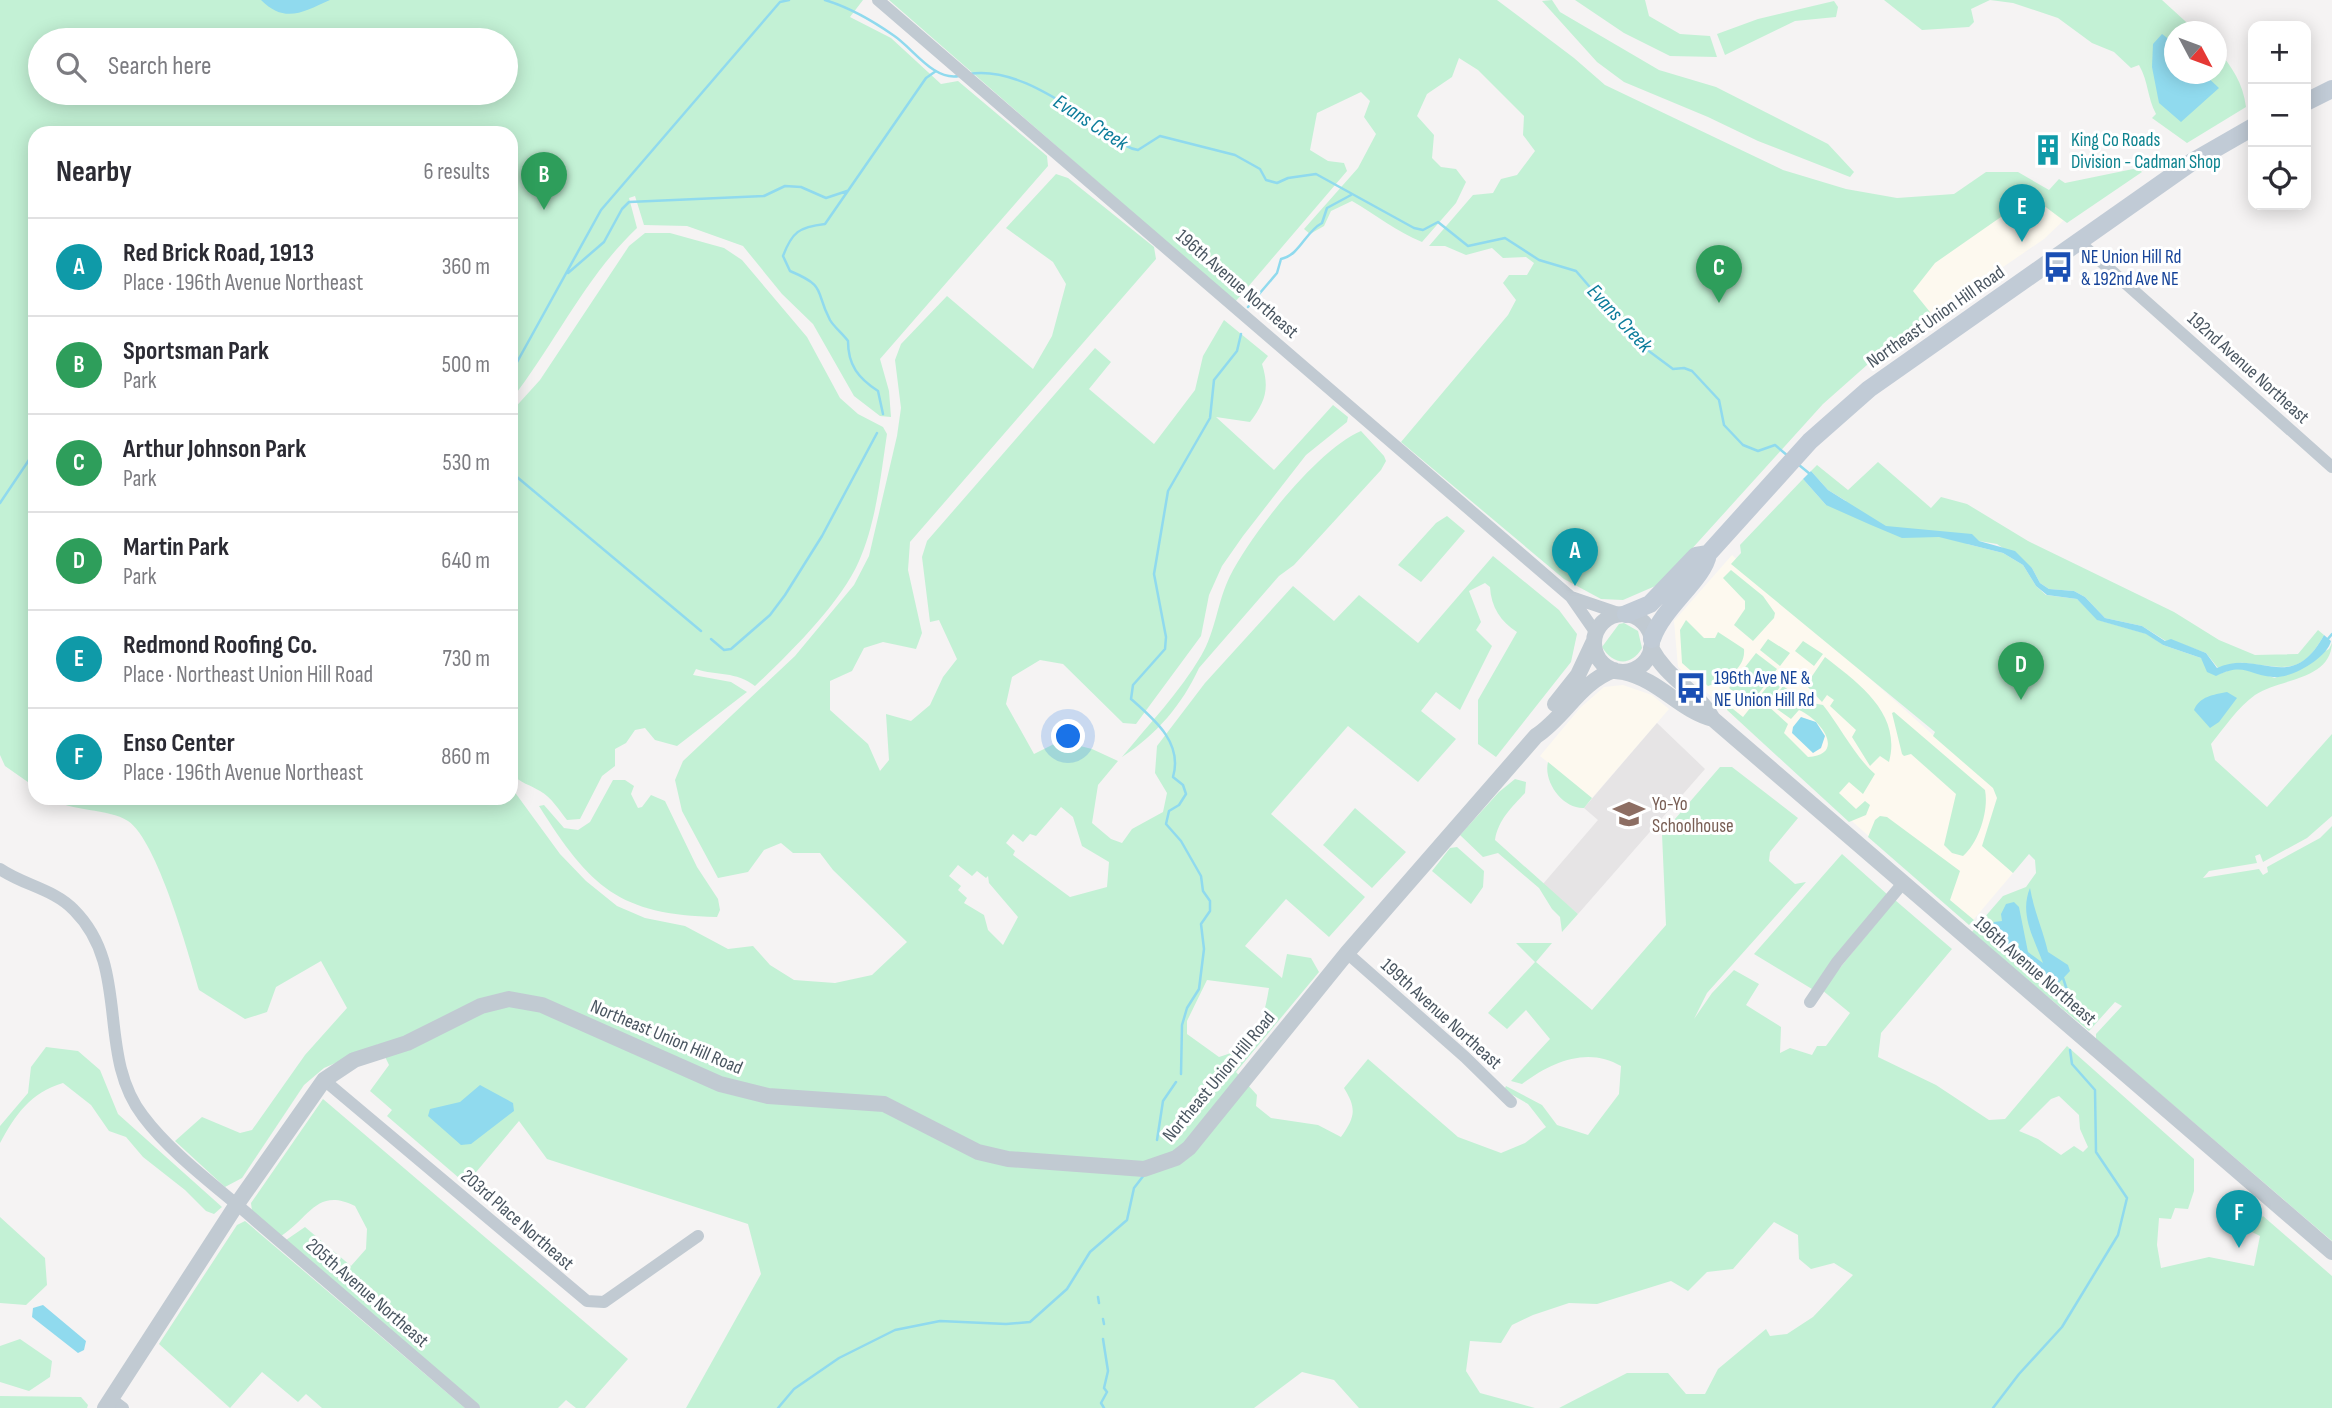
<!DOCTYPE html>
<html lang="en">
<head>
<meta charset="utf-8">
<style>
  body { margin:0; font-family:"Sofia Sans Condensed",sans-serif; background:#f2f2f3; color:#2b2b33 }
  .controls { position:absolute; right:21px; top:21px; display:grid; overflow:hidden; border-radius:14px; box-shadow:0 4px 18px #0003 }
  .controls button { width:63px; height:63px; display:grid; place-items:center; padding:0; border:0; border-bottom:2px solid #e1e1e2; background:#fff; color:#2b2b33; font:35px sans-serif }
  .compass { position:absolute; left:2164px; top:21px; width:63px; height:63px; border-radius:50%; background:#fff; box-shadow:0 4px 18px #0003; rotate:131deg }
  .you { position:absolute; left:1069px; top:737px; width:24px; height:24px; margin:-18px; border:5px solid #fff; border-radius:50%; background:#1a73e8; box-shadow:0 0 0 10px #1a73e833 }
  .badge { display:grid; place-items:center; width:46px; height:46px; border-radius:50%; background:#ea580c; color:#fff; font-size:23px; font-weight:700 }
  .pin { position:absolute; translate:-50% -58px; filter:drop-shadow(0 2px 4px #0008) }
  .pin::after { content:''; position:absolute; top:37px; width:24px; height:21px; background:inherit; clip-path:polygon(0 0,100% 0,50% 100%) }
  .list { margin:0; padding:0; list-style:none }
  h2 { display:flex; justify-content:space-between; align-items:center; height:91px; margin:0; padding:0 28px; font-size:30px }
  h2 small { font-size:23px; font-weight:400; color:#7c7c81 }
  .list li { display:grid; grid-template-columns:46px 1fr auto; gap:21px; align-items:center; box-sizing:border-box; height:98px; padding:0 28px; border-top:2px solid #e1e1e2 }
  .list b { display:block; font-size:26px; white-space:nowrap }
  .list p { margin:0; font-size:23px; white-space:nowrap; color:#7c7c81 }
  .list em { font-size:23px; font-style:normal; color:#7c7c81 }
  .icon { flex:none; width:38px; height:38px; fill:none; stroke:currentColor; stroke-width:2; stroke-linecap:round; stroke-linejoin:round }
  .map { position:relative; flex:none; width:2332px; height:1408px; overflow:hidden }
  .search { position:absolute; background:#fff; box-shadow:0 4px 18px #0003; left:28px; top:28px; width:490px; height:77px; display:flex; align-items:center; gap:18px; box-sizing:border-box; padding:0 24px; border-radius:38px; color:#7c7c81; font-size:26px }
  .panel { position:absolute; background:#fff; box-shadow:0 4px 18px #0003; left:28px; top:126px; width:490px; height:679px; border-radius:21px }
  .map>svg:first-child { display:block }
  .commercial { fill:#fdf9ef }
  .education { fill:#e6e4e5 }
  .green { fill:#c3f1d5; fill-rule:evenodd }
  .water { fill:#90daee }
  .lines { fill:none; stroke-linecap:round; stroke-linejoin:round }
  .stream { stroke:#90daee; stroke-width:2.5 }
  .minor { stroke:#c1cad2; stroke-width:12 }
  .tertiary { stroke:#c1cad2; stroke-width:16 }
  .secondary { stroke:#c1cbd6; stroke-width:18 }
  .labels { text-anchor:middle; stroke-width:6; stroke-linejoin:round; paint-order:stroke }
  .culture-label { font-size:19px; fill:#0d838f; stroke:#fff; text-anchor:start }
  .transit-label { font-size:19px; fill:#164399; stroke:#fff; text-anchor:start }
  .street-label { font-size:19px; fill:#4a5661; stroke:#fff }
  .education-label { font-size:19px; fill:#785e54; stroke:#fff; text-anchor:start }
  .water-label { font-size:21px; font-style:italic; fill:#0c7c9b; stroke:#fff }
</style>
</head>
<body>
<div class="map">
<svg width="2332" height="1408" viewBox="0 0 2332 1408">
  <rect width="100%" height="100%" fill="#f5f3f3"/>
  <path class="commercial" d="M2031 194 2065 219 2044 239 1930 317 1910 292 1931 262Z
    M1732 555 1933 735 2015 781 1992 853 2013 873 1969 925 1678 667 1674 621Z
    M1623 685 1652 695 1669 709 1592 798 1540 756 1580 708 1604 687Z"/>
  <path class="education" d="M1657 723 1705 769 1578 914 1543 884 1598 820 1584 808Z"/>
  <path class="green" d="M0 0H863L850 17 891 38 941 84 958 81 1047 156 1048 166 880 359 889 391 891 417 880 416 854 396 813 324 782 294 743 246 687 226 644 225 635 196 629 198 637 228C585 277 555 344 511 400V133H35V787L5 766 0 755ZM40 40H506V93H40Z
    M889 0H1497L1574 58 1605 85 1783 170 1846 189 1897 198 1954 194 1986 172H2018L2049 190 2059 179 2065 183 2138 168 2142 172 2067 223 2031 196 1935 263 1913 291 1934 317 1876 357 1823 404 1660 584 1623 600 1601 599 1564 579 1401 442 1508 315 1516 300 1503 283 1509 275H1527L1534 263 1526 257 1503 258 1492 248 1466 255 1445 246H1429L1473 195 1493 193 1501 179 1517 175 1535 151 1523 135 1524 116 1478 70 1459 58 1452 77 1427 94 1417 116 1434 135 1432 158 1441 167 1456 169 1466 182 1456 203 1422 242C1396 231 1376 215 1352 201L1331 211 1324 226 1310 234 1304 229 1358 168 1376 134 1364 117 1370 101 1361 92 1317 113 1310 150 1328 161 1344 163 1347 171 1235 302Z
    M1552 0 1560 12 1659 70 1716 87 1828 144 1854 172 1850 177 1758 141 1708 117 1624 82 1597 62 1542 1Z
    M1575 0H1645L1649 16 1680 34 1710 36 1717 57 1670 56 1624 33Z
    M1884 0H2162L2196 31 2174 32V74H2216L2217 49C2232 67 2243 83 2246 107L2187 143 2152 118 2156 114C2147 97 2149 83 2139 65L2131 68 2114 52 2092 43 2058 18 2013 3 1990 0 1971 9 1974 22 1969 27 1922 30Z
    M1834 1 1838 7 1836 17 1795 21 1725 55 1717 34 1758 19Z
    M1056 174 1068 178 1154 247 1156 259 910 542 908 570 922 633 916 649 883 642 864 648 852 671 830 681V710L868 744 880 771 889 760 886 714 911 721 930 705 943 677 957 659 939 620 930 622 922 557 927 541 1095 348 1111 362 1089 389 1154 444 1195 390 1203 356 1224 320 1268 356 1262 364C1270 389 1265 402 1250 422L1216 417 1274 470 1333 405 1348 417 1347 422 1306 455 1243 536 1222 566 1209 595 1201 636 1136 724 1123 723 1063 664 1040 660 1012 677 1006 704 1034 754 1060 741 1092 749 1118 761 1098 785 1092 823 1111 839 1122 843 1132 829 1163 812 1167 793 1155 773 1157 746 1205 683 1293 586 1334 621 1359 595 1418 643 1493 556 1559 610 1577 634 1571 662 1496 757 1478 744V700L1517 632C1501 622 1491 607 1490 587L1485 583 1469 591 1481 622 1476 630 1492 646 1460 710 1436 692 1421 711 1456 739 1418 782 1348 726 1271 814 1365 897 1329 937 1286 899 1245 946 1282 978 1287 954 1311 958 1319 972 1236 1072 1257 1095 1256 1106 1271 1118 1318 1125 1341 1137C1355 1117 1357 1109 1344 1088L1368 1059 1458 1137 1501 1153 1525 1143 1546 1127 1528 1104 1504 1090 1506 1086 1542 1105 1557 1125 1588 1135 1619 1094 1621 1066C1588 1046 1551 1062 1522 1084L1511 1081 1550 1039 1526 1010 1507 1029 1488 1013 1535 962 1516 943H1552L1536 962 1592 1010 1666 925 1662 834 1720 767H1732L1798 818 1770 852 1769 861 1795 884 1806 882 1707 993 1694 1019 1712 993 1734 970 1759 984 1746 1005 1781 1027 1780 1053 1790 1048 1812 1055 1817 1046H1826L1850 1013 1822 990 1895 900 1952 949 1881 1033 1878 1057 1936 1085 1989 1120 2005 1119 2067 1046 2194 1159V1191L2188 1209 2175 1208 2171 1219 2159 1218 2157 1245 2161 1268 2209 1257 2254 1266 2260 1236 2250 1231 2263 1216 2332 1276V1408H1559L1627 1373H1668L1686 1394H1705L1718 1369 1766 1329 1770 1336 1787 1334 1813 1317 1853 1275 1834 1263 1811 1269 1799 1259 1798 1235 1774 1222 1733 1269 1707 1272 1688 1291 1671 1281 1597 1304 1569 1303 1533 1315 1512 1325 1501 1343 1470 1341 1466 1371 1480 1393 1535 1408H1359L1334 1380 1302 1372 1254 1408H686L761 1274 748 1224 547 1159 519 1121 466 1184 387 1116 392 1110 370 1091 389 1065 379 1044 324 1068 304 1085 242 1178 225 1187 175 1141 202 1117 240 1133 252 1130 305 1055 347 1008 321 961 276 987 267 1012 245 1019 199 990C189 955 157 840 128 821 108 808 71 812 50 798H511V787L560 854 586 881 617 906 645 918 685 926 728 949 753 946 770 965 794 980 835 983 872 975 907 942 833 870 820 853H793L781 843 764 850 748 872 718 878 682 811 675 780 683 761 795 656 854 585 869 556 897 436 901 408 895 360 901 344 947 296 1033 369 1052 336 1066 284 1053 262 1006 228ZM1061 807 1073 817 1082 846 1109 862 1107 887 1070 897 1013 855 1015 851 1006 843 1013 834 1023 842 1030 834 1036 836ZM958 865 972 876 977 871 986 878 988 876 989 883 1018 917 1003 945 988 930 984 915 964 903 967 898 958 890 961 886 949 876ZM1207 980 1269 988C1263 1023 1256 1047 1219 1057L1187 1034V1021ZM2059 1096 2079 1115 2080 1129 2088 1147 2083 1152 2074 1146 2061 1155 2038 1139 2019 1131 2051 1099Z
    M645 233H670L724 248 742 260 807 337 840 398 858 414 883 427 887 434C881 474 876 523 859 561 841 603 789 654 755 686 736 671 717 676 696 669L693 675 731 682 747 692 677 746 655 740 645 728 635 730 626 743 615 749V766L602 776 580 819 567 820C559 810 552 798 540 791 530 785 521 783 511 774V412L540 380 629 246Z
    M1361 431 1384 456 1386 461 1381 470 1294 565 1279 576 1199 668C1182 705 1156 735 1122 757 1149 724 1180 692 1201 656 1216 631 1217 602 1230 576 1251 534 1318 449 1361 431Z
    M1878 462 1931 508 1941 497 1967 504 2028 541 2174 612 2219 640 2255 655 2298 654 2318 630 2324 635C2301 677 2284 667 2244 663 2236 662 2226 666 2218 668L2206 653 2171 640 2166 641 2142 626 2105 618 2085 597 2074 591 2049 589 2040 583 2032 568 1997 544 1979 541 1967 544 2003 553 2023 565 2036 586 2046 595 2077 599 2098 620 2147 634 2163 645 2201 658 2216 675 2239 667 2275 678 2329 649 2332 643C2330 681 2280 678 2255 695 2238 707 2224 728 2211 744L2215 760 2267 807 2332 734V816L2307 838 2263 862 2260 854 2255 856 2257 863 2209 871 2203 878 2259 869 2263 875 2268 872 2267 867 2320 838 2332 826V1241L2096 1039V1034L2122 1006 2115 1002 2089 1031 1971 933 2003 896 2026 887 2036 873 2035 860 2029 854 2013 873 1982 846 1997 798 1993 788 1933 736 1935 732 1731 564 1741 553 1740 545 1803 479 1826 505 1846 501 1828 490 1811 471 1817 465 1848 490Z
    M1447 516 1465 531 1421 582 1398 565 1436 523Z
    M1731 570 1763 596 1775 613 1774 618 1753 641 1734 625 1745 609V601L1723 578Z
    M1686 620 1704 638H1715L1718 632 1744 649C1746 669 1724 681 1708 686L1682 663 1680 630Z
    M1624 623 1638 631 1642 648C1631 667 1613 665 1602 647L1619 624Z
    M1768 639 1790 653 1780 666 1760 650Z
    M1803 641 1823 654 1814 666 1795 651Z
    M1756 653 1777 669 1750 705 1729 688Z
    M1825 657C1858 683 1902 713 1889 762L1880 756 1870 766 1852 737 1856 730 1830 706 1834 700 1827 695 1822 702 1806 685Z
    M1774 678 1782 684 1767 705 1788 724 1784 733 1808 757C1846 755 1822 720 1799 710L1791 719 1770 704 1783 686 1793 693 1796 700 1823 705C1839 725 1856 758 1875 774L1863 794 1849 782 1839 793 1856 809 1865 801 1870 805 1866 815 1849 822 1727 710 1728 705 1743 717Z
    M1894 712 1985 790C1989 810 1979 842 1963 856L1952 853 1944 845 1956 794 1911 754 1904 756 1902 754 1892 713Z
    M1548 762 1592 798 1584 808C1563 809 1543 782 1548 762Z
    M1515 779 1526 782 1525 793C1512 807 1498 820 1495 840L1578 914 1562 932 1560 917 1552 909 1539 888 1498 853 1483 857 1460 835 1499 792Z
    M613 780H625L634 786 631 794 638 808 642 807 651 795 665 801 697 867 718 899 720 910 717 917C619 915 590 887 539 806L544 805 564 828 578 830 590 822Z
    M1355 808 1406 852 1372 888 1323 845Z
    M1880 816 1887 817 1960 871 1950 900 1974 920 1969 925 1868 837 1875 820Z
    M1457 847 1484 871 1483 887 1471 904 1432 871 1450 848Z
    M1842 854 1888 895 1812 989 1754 954Z
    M46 1047 78 1051 100 1070 118 1114 222 1207 214 1214 206 1211 185 1190 143 1157 126 1137 109 1131 91 1105 63 1083C30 1093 16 1114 0 1143V1126L28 1093 31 1067Z
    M323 1099 628 1359 585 1408H576L566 1400 558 1408H479L286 1240 305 1227 351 1266 366 1249 367 1229 355 1206C317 1187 310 1217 281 1236L252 1211 251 1203Z
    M0 1217 45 1258 47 1285 26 1305 0 1303Z
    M245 1221 465 1408H322L306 1394 298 1402 262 1372 230 1408 159 1344 237 1225Z
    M20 1339 52 1361 50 1377 29 1391 0 1382V1346Z
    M0 1396 81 1397 88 1405 87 1408H0Z"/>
  <path class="water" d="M261 0H330C303 12 285 24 261 0Z
    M2162 34 2174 43V74H2204L2219 88 2181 122 2159 103 2152 67 2153 44Z
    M1811 471 1828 490 1886 526 1972 534 1979 541 2015 551 2032 568 2040 583 2049 589 2074 591 2085 597 2105 618 2142 626 2165 641 2171 639 2206 653 2217 668C2259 648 2291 696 2324 635L2331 641C2327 658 2291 679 2273 677 2247 675 2245 662 2216 676L2207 672 2201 658 2163 645 2146 634 2097 620 2077 599 2047 595 2036 586 2023 565 2003 553 1939 537 1902 538 1871 525 1826 505 1803 479Z
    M2227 692 2237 698 2219 722 2210 728 2194 710C2200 696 2213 695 2227 692Z
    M1801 717 1816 722 1825 736 1821 748 1813 753 1792 733 1793 727Z
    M2030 888C2034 911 2043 930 2048 952L2068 965 2070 971 2055 987 2017 960 2019 943 2012 949 2000 943 1990 929 1994 922 2002 921 2001 914 2006 904 2014 902 2019 907 2028 952 2043 963C2034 938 2019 914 2030 888Z
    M480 1085 513 1103 514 1111 471 1144 461 1145 428 1116 430 1109 460 1102Z
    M43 1305 86 1341 84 1350 78 1353 32 1317 33 1308Z"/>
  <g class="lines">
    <path class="stream" d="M825 0C848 7 873 21 893 35 913 48 933 81 959 76
      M969 74C1011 67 1055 98 1089 119 1097 123 1107 126 1113 132 1123 141 1124 148 1138 150L1160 136 1235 155 1260 169 1266 180 1277 183 1288 178 1316 174 1414 228 1423 230 1438 222 1468 246 1505 238 1539 260 1576 271 1608 308 1629 325 1638 343 1673 369 1684 368 1692 371 1719 400 1724 425 1743 445 1758 451 1775 445 1788 456
      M568 273 604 242 622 209 629 202 764 196 785 186 801 187 826 198 847 191
      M1248 307 1277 273 1281 259C1300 255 1305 232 1322 223L1327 208 1351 195
      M511 373 601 210 780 2 789 0
      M883 414 878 391C858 378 848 365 848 341 843 334 834 327 830 320 814 290 828 287 790 271L783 256C792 232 799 227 825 224L926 78 936 71
      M1799 465 1810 474
      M511 472 701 631
      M0 503 35 451
      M711 639 724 650 731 649 770 615 785 595 822 536 877 433
      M2327 640 2332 634
      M2063 978 2075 1014
      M1181 1074 1182 1025 1187 1008 1199 989 1204 949 1201 924 1210 911V901L1203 891 1201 876 1181 841 1166 824 1169 811 1179 805 1186 794 1183 785 1173 777C1183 743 1155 720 1131 699L1133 685 1165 649 1166 637 1154 574 1168 491 1210 418 1214 380 1237 351 1241 334
      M1157 1140 1163 1101 1176 1082
      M1098 1297 1099 1303
      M1103 1319 1104 1324
      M1103 1339 1108 1371 1104 1388 1107 1392 1101 1403 1104 1408
      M778 1408 794 1389 839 1358 895 1330 940 1321 1006 1324 1030 1322 1067 1289 1090 1252 1127 1220 1134 1188 1144 1175
      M1993 1408 2019 1374 2062 1327 2118 1235 2127 1198 2096 1152 2095 1090 2072 1064 2070 1050"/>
    <path class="minor" d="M878 0 1571 597 1596 633
      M2078 241 2332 467
      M1571 597 1621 614
      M0 869C23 885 54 889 74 910 132 968 95 1053 143 1116 173 1156 219 1188 256 1221 329 1283 401 1346 474 1408
      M1347 953 1465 1057 1511 1102
      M1810 1002 1837 962 1903 883
      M324 1080 587 1301 604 1302 698 1236
      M111 1399 123 1408"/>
    <path class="tertiary" d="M1594 643a29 29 0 1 1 58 0a29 29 0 1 1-58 0Z
      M1651 648C1668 680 1697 690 1713 719L2332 1252
      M1623 672C1660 680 1679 710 1713 719
      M1555 704 1578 675 1594 641
      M105 1408 237 1204 324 1080 354 1060 407 1043 481 1006 509 999 542 1005 720 1084 768 1096 884 1104 978 1152 1008 1159 1144 1169 1176 1158 1189 1148 1347 953 1536 736C1566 716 1579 683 1614 670"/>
    <path class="secondary" d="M2306 102 2332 89
      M1626 614 1650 604 1696 556 1708 554
      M1652 639C1663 607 1704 579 1708 554L1810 441 1869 389 2192 162 2253 127"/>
  </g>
  <defs>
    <symbol id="building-bare" viewBox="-9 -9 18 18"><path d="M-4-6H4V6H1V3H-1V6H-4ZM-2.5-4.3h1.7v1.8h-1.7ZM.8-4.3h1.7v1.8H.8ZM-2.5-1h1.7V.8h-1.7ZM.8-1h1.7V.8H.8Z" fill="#0f9aa8" stroke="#fff" stroke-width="2.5" paint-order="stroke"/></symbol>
    <symbol id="bus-bare" viewBox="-9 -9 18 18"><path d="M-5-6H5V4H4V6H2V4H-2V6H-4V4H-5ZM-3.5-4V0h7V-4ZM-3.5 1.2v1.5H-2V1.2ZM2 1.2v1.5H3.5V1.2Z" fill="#1a4fb4" stroke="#fff" stroke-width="2.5" paint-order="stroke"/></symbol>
    <symbol id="school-bare" viewBox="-9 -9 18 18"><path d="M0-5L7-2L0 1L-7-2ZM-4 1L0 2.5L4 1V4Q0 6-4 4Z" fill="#8d6e63" stroke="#fff" stroke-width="2.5" paint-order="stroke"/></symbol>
  </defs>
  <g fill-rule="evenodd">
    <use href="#building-bare" x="2026" y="128" width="44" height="44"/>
    <use href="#bus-bare" x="2036" y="245" width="44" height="44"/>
    <use href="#bus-bare" x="1669" y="666" width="44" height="44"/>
    <use href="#school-bare" x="1607" y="792" width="44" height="44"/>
  </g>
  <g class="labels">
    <g class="culture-label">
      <text x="2071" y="146">King Co Roads<tspan x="2071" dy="22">Division - Cadman Shop</tspan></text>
    </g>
    <g class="transit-label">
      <text x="2081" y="263">NE Union Hill Rd<tspan x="2081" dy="22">&amp; 192nd Ave NE</tspan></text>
      <text x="1714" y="684">196th Ave NE &amp;<tspan x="1714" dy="22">NE Union Hill Rd</tspan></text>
    </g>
    <g class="street-label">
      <text transform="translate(1238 283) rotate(41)" y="7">196th Avenue Northeast</text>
      <text transform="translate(1935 316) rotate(-35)" y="7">Northeast Union Hill Road</text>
      <text transform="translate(2249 367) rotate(42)" y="7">192nd Avenue Northeast</text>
      <text transform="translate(2036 970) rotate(41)" y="7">196th Avenue Northeast</text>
      <text transform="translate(1442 1013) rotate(42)" y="7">199th Avenue Northeast</text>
      <text transform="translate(667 1036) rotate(23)" y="7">Northeast Union Hill Road</text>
      <text transform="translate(1218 1076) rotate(-50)" y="7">Northeast Union Hill Road</text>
      <text transform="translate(518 1219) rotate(41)" y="7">203rd Place Northeast</text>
      <text transform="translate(368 1292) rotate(41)" y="7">205th Avenue Northeast</text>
    </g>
    <g class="education-label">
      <text x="1652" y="810">Yo-Yo<tspan x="1652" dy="22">Schoolhouse</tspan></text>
    </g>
    <g class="water-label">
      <text transform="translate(1091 122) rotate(33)" y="7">Evans Creek</text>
      <text transform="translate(1620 318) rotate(47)" y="7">Evans Creek</text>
    </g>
  </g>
</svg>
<div class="controls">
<button>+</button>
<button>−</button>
<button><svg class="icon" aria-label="locate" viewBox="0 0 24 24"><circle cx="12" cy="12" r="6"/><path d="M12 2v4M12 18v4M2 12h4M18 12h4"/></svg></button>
</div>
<svg class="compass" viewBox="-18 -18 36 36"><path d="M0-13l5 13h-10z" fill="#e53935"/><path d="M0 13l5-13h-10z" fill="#7c7c81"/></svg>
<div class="you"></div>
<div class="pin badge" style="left:1575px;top:586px;background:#0f9aa8">A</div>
<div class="pin badge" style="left:544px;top:210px;background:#2e9e5b">B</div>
<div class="pin badge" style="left:1719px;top:303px;background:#2e9e5b">C</div>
<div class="pin badge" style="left:2021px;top:700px;background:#2e9e5b">D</div>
<div class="pin badge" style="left:2022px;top:242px;background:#0f9aa8">E</div>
<div class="pin badge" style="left:2239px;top:1248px;background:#0f9aa8">F</div>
<div class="search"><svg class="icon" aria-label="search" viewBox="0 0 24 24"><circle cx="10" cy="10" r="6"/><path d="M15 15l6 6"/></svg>Search here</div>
<section class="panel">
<h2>Nearby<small>6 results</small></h2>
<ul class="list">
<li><span class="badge" style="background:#0f9aa8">A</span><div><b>Red Brick Road, 1913</b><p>Place · 196th Avenue Northeast</p></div><em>360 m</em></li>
<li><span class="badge" style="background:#2e9e5b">B</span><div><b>Sportsman Park</b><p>Park</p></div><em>500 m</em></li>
<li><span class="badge" style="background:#2e9e5b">C</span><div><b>Arthur Johnson Park</b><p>Park</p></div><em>530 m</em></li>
<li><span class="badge" style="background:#2e9e5b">D</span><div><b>Martin Park</b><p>Park</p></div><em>640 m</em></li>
<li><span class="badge" style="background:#0f9aa8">E</span><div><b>Redmond Roofing Co.</b><p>Place · Northeast Union Hill Road</p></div><em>730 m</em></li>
<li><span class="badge" style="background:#0f9aa8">F</span><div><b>Enso Center</b><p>Place · 196th Avenue Northeast</p></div><em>860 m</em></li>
</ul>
</section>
</div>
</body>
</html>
